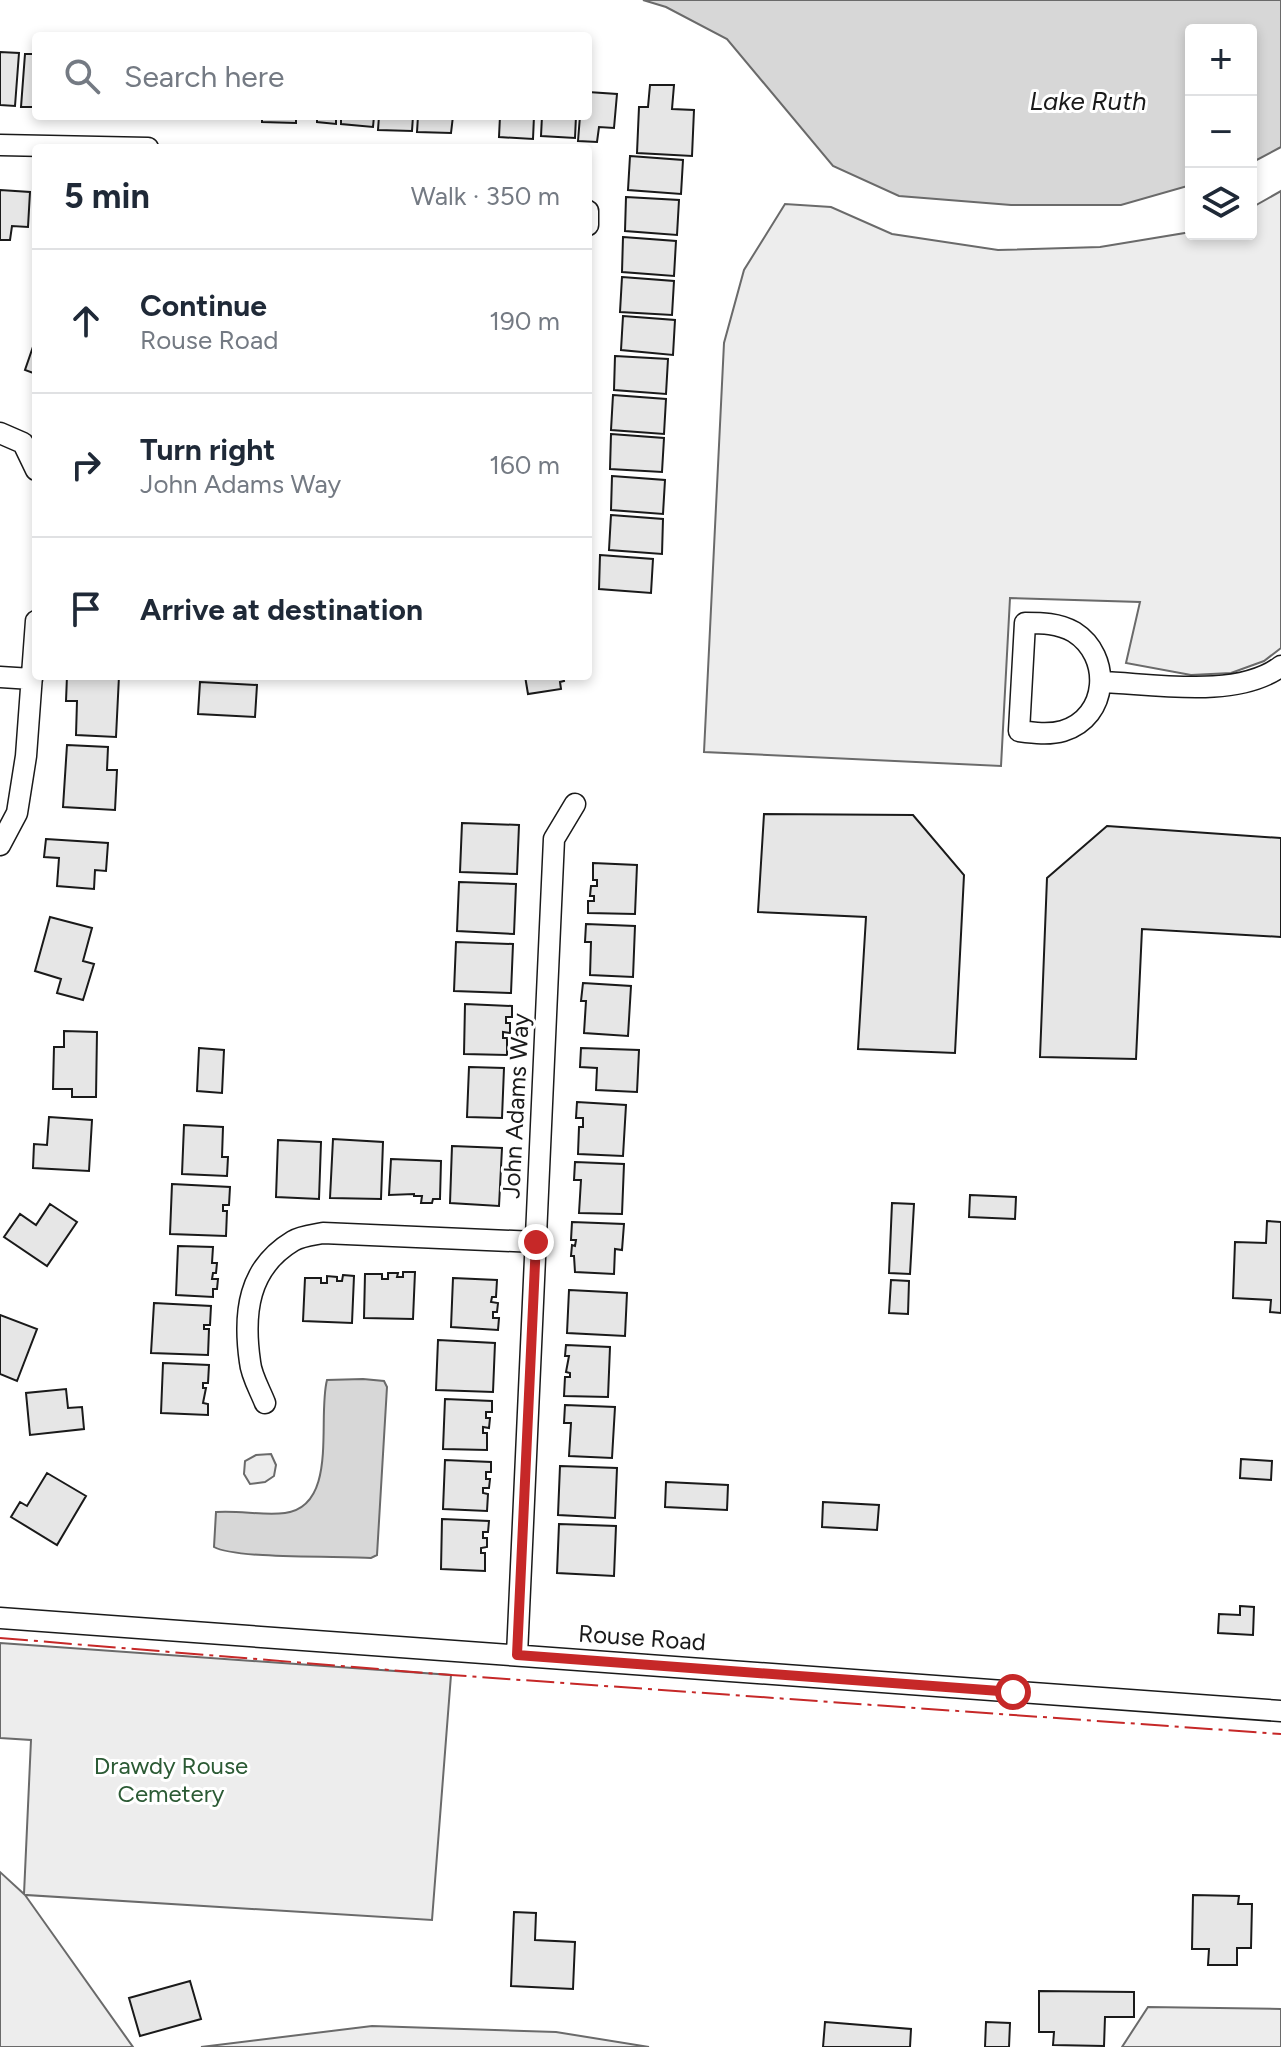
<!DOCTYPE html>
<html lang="en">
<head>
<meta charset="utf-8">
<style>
  body { margin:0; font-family:Figtree,sans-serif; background:#f6f6f7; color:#1f2937 }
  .controls { position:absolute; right:24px; top:24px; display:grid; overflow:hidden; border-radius:8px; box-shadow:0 4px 12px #0003 }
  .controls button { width:72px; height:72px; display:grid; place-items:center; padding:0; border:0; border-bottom:2px solid #e0e1e3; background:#fff; color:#1f2937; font:40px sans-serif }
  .stop { position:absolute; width:24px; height:24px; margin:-18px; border:6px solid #c62828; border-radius:50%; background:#fff }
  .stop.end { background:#c62828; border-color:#fff; box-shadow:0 2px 8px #0008 }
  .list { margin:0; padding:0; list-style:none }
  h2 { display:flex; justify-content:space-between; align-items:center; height:104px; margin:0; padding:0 32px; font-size:34px }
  h2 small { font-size:26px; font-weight:400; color:#747a83 }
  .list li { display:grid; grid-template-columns:52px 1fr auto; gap:24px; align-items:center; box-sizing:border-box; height:144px; padding:0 32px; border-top:2px solid #e0e1e3 }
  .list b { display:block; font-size:30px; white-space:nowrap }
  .list p { margin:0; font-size:26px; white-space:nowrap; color:#747a83 }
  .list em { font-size:26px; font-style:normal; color:#747a83 }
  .icon { flex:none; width:44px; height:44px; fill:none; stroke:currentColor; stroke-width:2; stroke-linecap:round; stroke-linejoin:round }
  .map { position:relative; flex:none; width:1281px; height:2047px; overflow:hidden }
  .search { position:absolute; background:#fff; box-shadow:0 4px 12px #0003; left:32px; top:32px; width:560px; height:88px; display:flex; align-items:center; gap:20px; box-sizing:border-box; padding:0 28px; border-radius:8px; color:#747a83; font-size:30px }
  .panel { position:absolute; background:#fff; box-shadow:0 4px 12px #0003; left:32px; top:144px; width:560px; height:536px; border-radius:8px }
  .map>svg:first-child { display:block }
  .built { fill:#ededed; stroke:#6a6a6a; stroke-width:2 }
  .water { fill:#d7d7d7; stroke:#6a6a6a; stroke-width:2 }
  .building { fill:#e6e6e6; stroke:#1a1a1a; stroke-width:2 }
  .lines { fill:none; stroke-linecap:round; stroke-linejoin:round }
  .minor-casing { stroke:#1a1a1a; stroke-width:23 }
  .minor { stroke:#fff; stroke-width:20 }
  .power { stroke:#c62828; stroke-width:2; stroke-dasharray:28 6 4 6; stroke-linecap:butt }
  .route { stroke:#c62828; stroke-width:10 }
  .labels { text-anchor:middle; stroke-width:6; stroke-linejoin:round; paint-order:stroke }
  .street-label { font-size:24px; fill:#1a1a1a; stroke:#fff }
  .park-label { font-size:24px; fill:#2b5a34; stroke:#fff }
  .water-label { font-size:26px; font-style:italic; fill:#1a1a1a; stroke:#fff }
</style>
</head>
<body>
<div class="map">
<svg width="1281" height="2047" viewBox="0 0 1281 2047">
  <rect width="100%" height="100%" fill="#fff"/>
  <path class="built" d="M1281 191V648L1264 661 1231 673 1191 675 1126 663 1140 602 1010 598 1001 766 704 752 724 343 744 270 785 204 831 207 892 234 998 250 1100 247 1191 232V234H1251V208Z
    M271 1454 276 1465 274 1476 265 1482 250 1484 244 1474 245 1461 256 1455Z
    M0 1643 451 1675 432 1920 25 1895 133 2047H0V1872L24 1894 31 1740 0 1738Z
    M1148 2007 1281 2009V2047H1122Z
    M372 2026 556 2032 649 2047H201Z"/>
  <path class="water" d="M643 0H1281V147L1251 163V30H1191V185L1121 205H1011L899 196 833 166 727 39 666 7Z
    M363 1379 384 1381 387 1387 377 1555 371 1558C340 1556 235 1559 214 1547L216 1512C239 1510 263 1516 285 1513 339 1506 317 1418 327 1380Z"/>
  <path class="building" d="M0 52 19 53 15 106 0 105Z
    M25 54H36V107H21Z
    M650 85H674L672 109 694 110 692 156 637 153 639 107H648Z
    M588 92 617 94 614 128 599 127 597 142 578 141 580 116H588Z
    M262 116H296V123L262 122Z
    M317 116H336V124L317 122Z
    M341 116H374L373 127 341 124Z
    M379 116H413L412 131 378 130Z
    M418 116H453L451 133 417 132Z
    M500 116H534L533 139 499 137Z
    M542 116H576L575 138 541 136Z
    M630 156 683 160 681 194 628 190Z
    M0 190 30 192 28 227 12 226 10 240H0Z
    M626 197 679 200 677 235 625 231Z
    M623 237 676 241 674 276 622 272Z
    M622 277 674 281 672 315 620 312Z
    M623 316 675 320 673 355 621 350Z
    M36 338V374L25 370Z
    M615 356 668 359 666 394 614 390Z
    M613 395 666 399 664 434 611 430Z
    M611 434 664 438 662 472 610 469Z
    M612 476 665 480 663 514 611 510Z
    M611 515 663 519 662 554 609 550Z
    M600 555 653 559 651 593 599 589Z
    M67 676H119L116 737 76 735 77 701H66Z
    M525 676H563L564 681 560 682 561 689 528 694Z
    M200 682 257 685 255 717 198 714Z
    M67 745 108 747 107 770H117L115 810 63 807Z
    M764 814 913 815 964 875 955 1053 858 1049 866 917 758 912Z
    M462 823 519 825 517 874 460 872Z
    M1107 826 1281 838V937L1142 929 1136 1059 1040 1057 1047 878Z
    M46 839 108 843 106 871 95 870 94 889 57 886 59 858 44 857Z
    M593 863 637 865 635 914 588 913V901H594V896H590L591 886H597V880H593Z
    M459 882 516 884 514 934 457 931Z
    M50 917 92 928 83 961 94 964 83 1000 57 993 61 979 35 971Z
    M586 924 635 926 633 977 590 975 591 942H585Z
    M456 942 513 944 511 993 454 991Z
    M583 983 631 986 628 1036 584 1033 586 1001H581Z
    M465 1004 512 1006V1017H506V1023H510V1033L503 1032V1038H507V1055L464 1054Z
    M64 1031 97 1032 96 1097H72V1089H53L54 1047H64Z
    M199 1048 224 1050 222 1093 197 1091Z
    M581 1048 639 1050 637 1092 596 1090 597 1068 580 1067Z
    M469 1067 504 1068 502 1118 467 1117Z
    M577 1102 626 1105 623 1156 578 1154 579 1127H583V1118H576Z
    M49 1117 92 1120 89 1171 33 1168 34 1144 47 1145Z
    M184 1125 223 1127 222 1157H228L227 1176 182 1174Z
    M333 1139 383 1142 381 1199 330 1198Z
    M278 1140 321 1142 319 1199 276 1197Z
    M452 1146 502 1148 499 1206 450 1203Z
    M391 1159 441 1161 440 1199H433L432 1203H421L422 1196H414V1194L389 1195Z
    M575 1162 624 1164 622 1214 579 1213 581 1180H574Z
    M172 1184 230 1187 229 1205H223V1211H227L226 1236 170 1234Z
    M970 1195 1016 1197 1015 1219 969 1217Z
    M892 1203 914 1204 910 1274 889 1273Z
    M50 1204 77 1222 47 1266 4 1237 20 1214 36 1225Z
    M1267 1221 1281 1222V1313L1270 1312 1271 1300 1233 1298 1235 1242 1266 1243Z
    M572 1222 624 1224 622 1250 615 1249 614 1274 575 1272 574 1256H571L572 1245 575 1246 576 1240H571Z
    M178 1246 213 1247 212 1263H217L216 1273H213L212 1279H218L217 1289H213V1297L176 1295Z
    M403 1272H415L413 1319 364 1318 365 1274H382V1279H388V1273H398L397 1277H403Z
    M343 1275 354 1276 352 1323 303 1321 305 1278H321V1283H327V1276L337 1277V1281H342Z
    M453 1278 497 1280 496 1297H492L491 1302 498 1303 497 1312H493V1318H499L498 1330 451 1327Z
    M891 1280 909 1281 908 1314 889 1313Z
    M569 1290 627 1293 625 1336 567 1333Z
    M154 1303 211 1306 210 1325H204V1329H209L208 1355 151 1353Z
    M0 1315 37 1329 17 1381 0 1374Z
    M438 1340 495 1343 493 1392 436 1390Z
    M566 1345 610 1347 608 1397 564 1396 565 1377H570V1373L566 1372 569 1356H565Z
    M163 1363 209 1365 208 1383H203V1388H206L203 1403 208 1404V1415L161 1413Z
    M66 1389 68 1408 82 1407 84 1429 30 1435 26 1393Z
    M445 1399 492 1401V1412H486V1418H490L489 1428 483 1427V1433H487V1450L443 1449Z
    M565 1405 615 1407 612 1458 569 1456 571 1423H564Z
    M1241 1459 1272 1461 1271 1480 1240 1478Z
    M445 1460 491 1462V1472H486V1479H490L489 1488H483V1493L488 1494 487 1511 443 1509Z
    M560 1466 617 1468 615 1518 558 1515Z
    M47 1473 86 1496 57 1545 11 1517 20 1502 27 1506Z
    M666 1482 728 1485 727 1510 665 1507Z
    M823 1502 879 1505 877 1530 822 1527Z
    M442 1519 489 1521 488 1532H483V1538H487V1547L481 1548V1553H485V1571L441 1569Z
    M559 1524 616 1526 614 1576 557 1573Z
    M1240 1606 1254 1607 1253 1635 1218 1633 1219 1614 1240 1615Z
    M1193 1895 1239 1896 1238 1904H1252L1251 1948H1237V1965H1208L1209 1949H1192Z
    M514 1912 536 1913 535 1940 575 1942 573 1989 511 1986Z
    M190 1981 201 2019 140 2036 129 1998Z
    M1039 1991 1134 1992V2017H1105L1104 2046 1053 2045 1054 2032H1039Z
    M825 2022 911 2029 910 2047H823Z
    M986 2022 1010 2023 1009 2047H985Z"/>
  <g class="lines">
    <defs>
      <path id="minor" d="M0 145 148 148
        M588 211V225
        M0 433 23 443 36 470
        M1025 623C1042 623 1058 623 1074 632 1112 656 1109 717 1063 731 1049 735 1034 733 1019 731Z
        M0 677 32 679
        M1102 682C1154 684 1238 699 1281 666
        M0 845 17 813 26 756 36 621
        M265 1403C260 1390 251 1375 250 1362 243 1313 248 1268 293 1241 301 1236 313 1235 323 1233L536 1242
        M0 1618 1281 1711
        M517 1655 554 839 575 804"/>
    </defs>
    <use href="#minor" class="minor-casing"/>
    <use href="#minor" class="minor"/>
    <path class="power" d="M0 1638 451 1675 1281 1734"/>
  </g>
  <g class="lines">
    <path class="route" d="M536 1242 517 1655 1013 1692"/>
  </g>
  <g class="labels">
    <g class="street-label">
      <text transform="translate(516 1106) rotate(-87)" y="8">John Adams Way</text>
      <text transform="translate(642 1638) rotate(4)" y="8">Rouse Road</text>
    </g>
    <g class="park-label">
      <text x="171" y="1774">Drawdy Rouse<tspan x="171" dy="28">Cemetery</tspan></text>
    </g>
    <g class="water-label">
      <text x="1088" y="110">Lake Ruth</text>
    </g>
  </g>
</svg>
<div class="controls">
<button>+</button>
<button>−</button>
<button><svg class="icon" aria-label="layers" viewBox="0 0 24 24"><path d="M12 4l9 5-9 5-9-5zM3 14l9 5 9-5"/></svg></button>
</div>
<div class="stop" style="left:1013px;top:1692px"></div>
<div class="stop end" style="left:536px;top:1242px"></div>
<div class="search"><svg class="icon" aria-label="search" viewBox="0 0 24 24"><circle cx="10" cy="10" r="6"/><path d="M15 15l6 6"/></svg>Search here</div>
<section class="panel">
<h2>5 min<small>Walk · 350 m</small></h2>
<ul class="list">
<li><svg class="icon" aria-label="ahead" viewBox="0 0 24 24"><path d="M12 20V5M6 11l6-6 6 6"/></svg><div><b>Continue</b><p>Rouse Road</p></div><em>190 m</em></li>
<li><svg class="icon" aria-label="right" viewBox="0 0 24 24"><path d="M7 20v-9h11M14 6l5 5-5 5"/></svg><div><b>Turn right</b><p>John Adams Way</p></div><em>160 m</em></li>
<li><svg class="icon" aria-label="arrive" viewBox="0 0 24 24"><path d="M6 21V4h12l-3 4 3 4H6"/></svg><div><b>Arrive at destination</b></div></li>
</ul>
</section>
</div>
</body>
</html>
